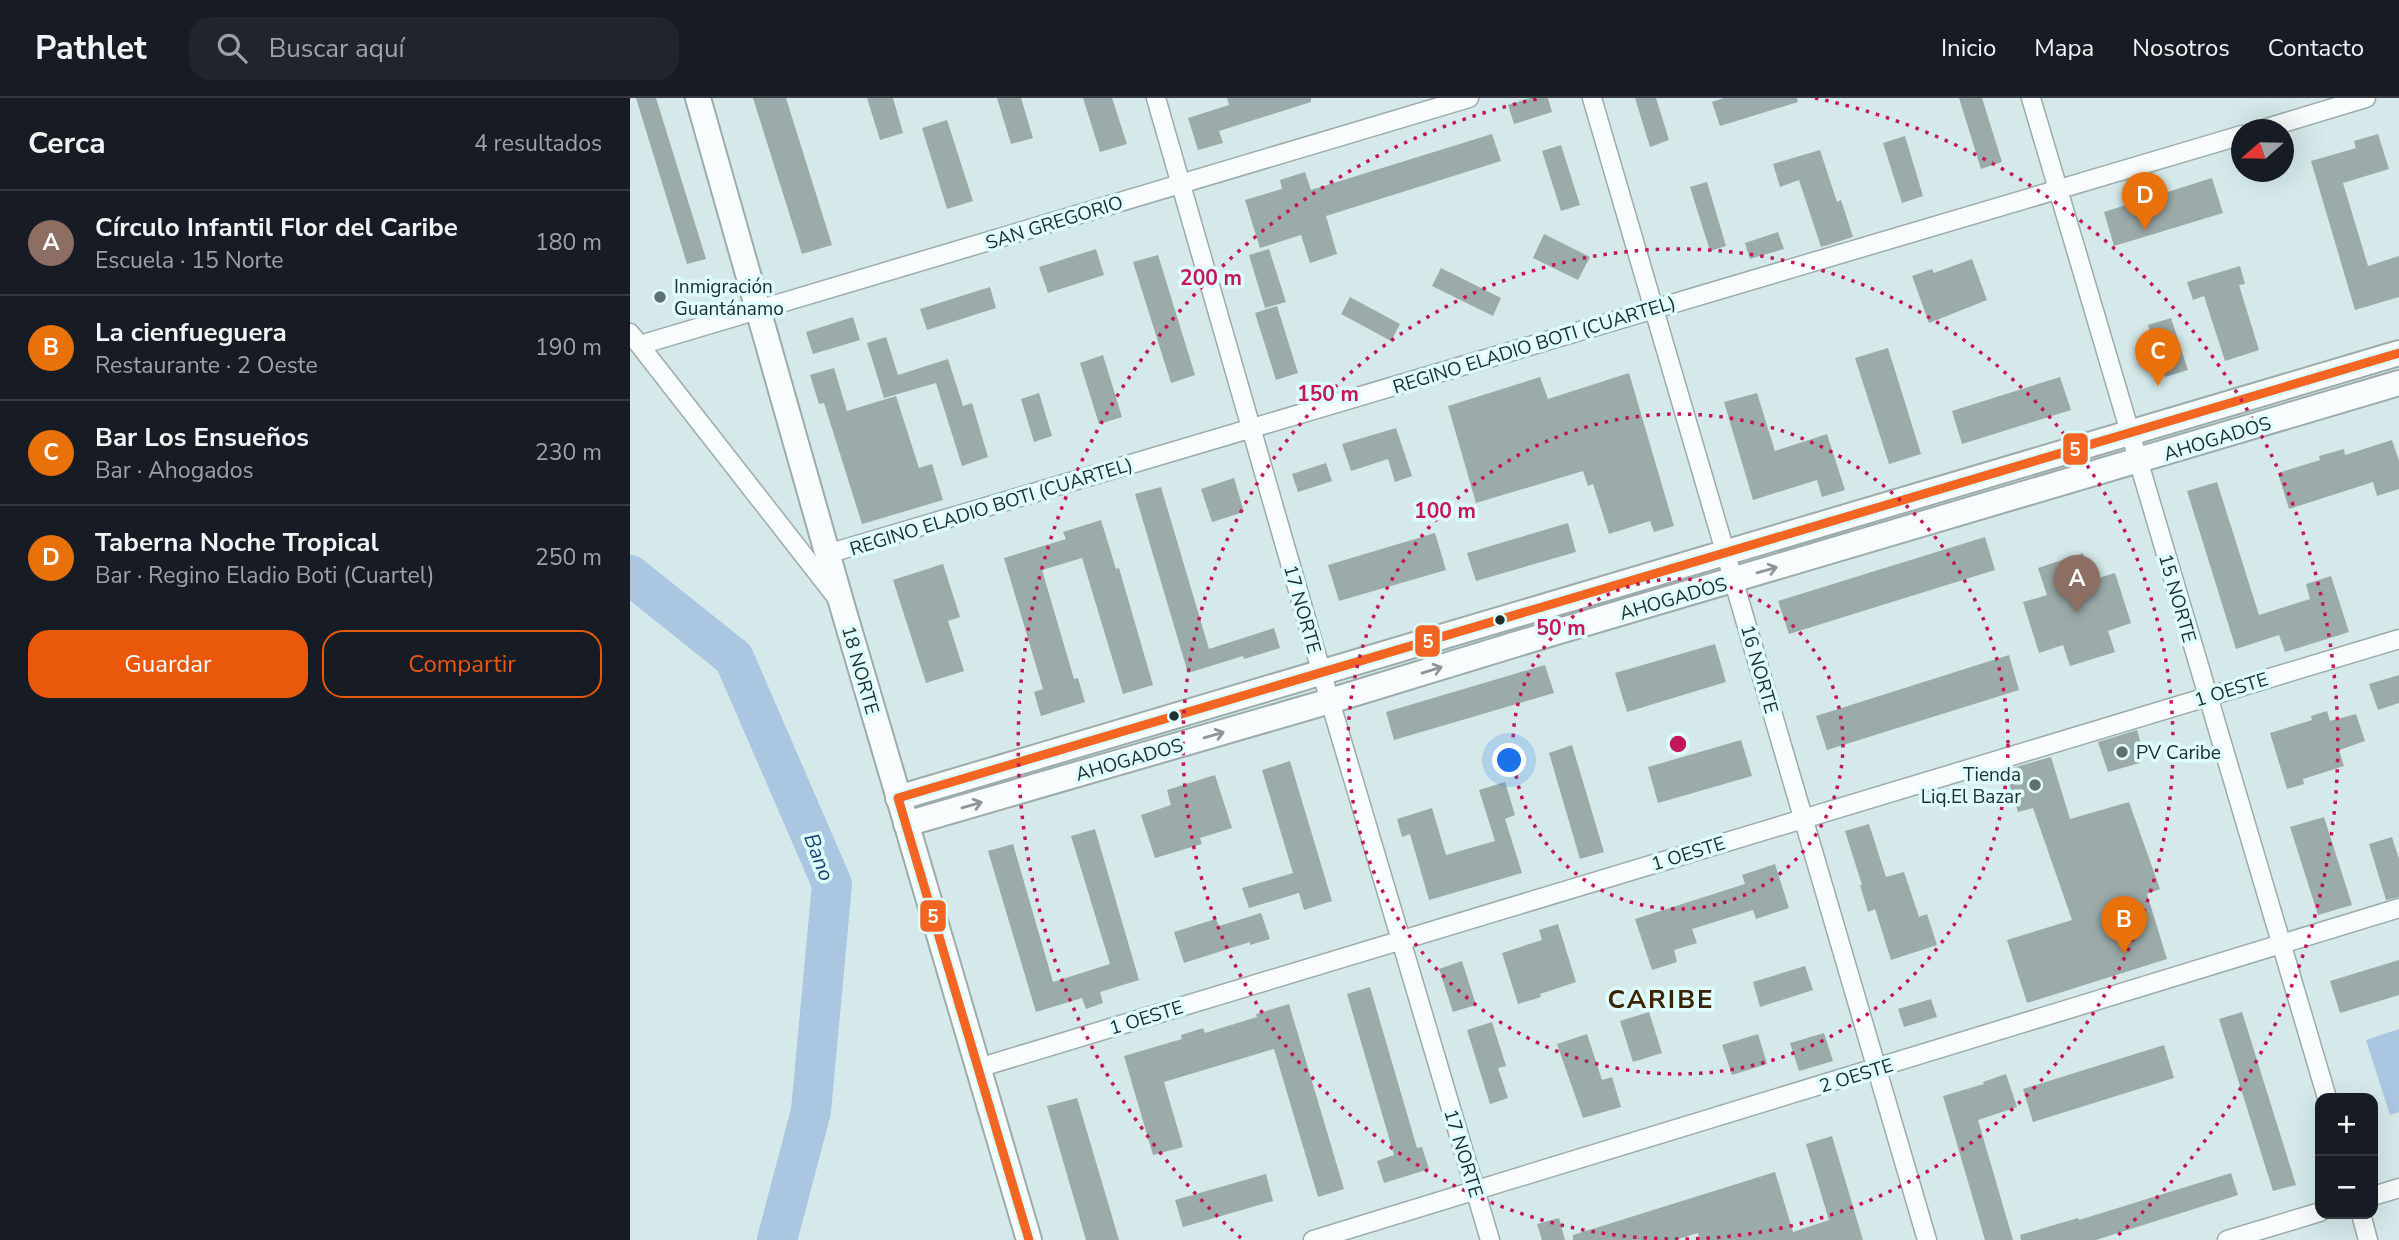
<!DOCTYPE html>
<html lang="es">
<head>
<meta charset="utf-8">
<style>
  body { margin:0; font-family:"Nunito Sans",sans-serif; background:#20242c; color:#f1f3f6 }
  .controls { position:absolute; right:21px; bottom:21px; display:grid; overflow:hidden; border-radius:14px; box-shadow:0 7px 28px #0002 }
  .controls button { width:63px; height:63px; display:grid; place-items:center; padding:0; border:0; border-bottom:2px solid #363941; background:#171b24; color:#f1f3f6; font:35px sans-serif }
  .compass { position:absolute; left:1601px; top:21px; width:63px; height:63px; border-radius:50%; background:#171b24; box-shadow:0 7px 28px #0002; rotate:250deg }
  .you { position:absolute; left:880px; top:663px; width:24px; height:24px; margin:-18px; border:5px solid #fff; border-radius:50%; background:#1a73e8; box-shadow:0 0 0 10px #1a73e833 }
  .badge { display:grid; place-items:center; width:46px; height:46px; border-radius:50%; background:#ea580c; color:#fff; font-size:23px; font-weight:700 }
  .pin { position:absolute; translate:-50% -58px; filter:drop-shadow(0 2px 4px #0008) }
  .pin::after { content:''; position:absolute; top:37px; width:24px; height:21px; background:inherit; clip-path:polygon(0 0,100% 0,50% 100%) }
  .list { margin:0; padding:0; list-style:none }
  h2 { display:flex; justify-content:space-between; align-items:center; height:91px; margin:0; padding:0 28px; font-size:30px }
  h2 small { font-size:23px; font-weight:400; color:#9ea1a6 }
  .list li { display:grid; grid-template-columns:46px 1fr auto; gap:21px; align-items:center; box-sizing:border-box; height:105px; padding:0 28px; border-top:2px solid #363941 }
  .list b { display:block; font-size:26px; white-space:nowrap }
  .list p { margin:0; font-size:23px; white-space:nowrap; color:#9ea1a6 }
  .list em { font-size:23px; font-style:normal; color:#9ea1a6 }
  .actions { display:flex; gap:14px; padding:21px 28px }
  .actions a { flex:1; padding:16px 0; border:2px solid #ea580c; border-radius:21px; text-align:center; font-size:24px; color:#ea580c }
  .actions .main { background:#ea580c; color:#fff }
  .icon { flex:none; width:38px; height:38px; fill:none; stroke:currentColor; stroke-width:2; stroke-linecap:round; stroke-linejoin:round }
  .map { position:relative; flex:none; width:1769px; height:1142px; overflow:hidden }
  header { display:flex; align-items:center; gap:42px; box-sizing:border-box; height:98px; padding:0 35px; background:#171b24; border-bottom:2px solid #363941 }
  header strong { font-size:33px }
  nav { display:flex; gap:38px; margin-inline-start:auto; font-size:24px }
  .search { width:490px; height:63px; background:#20242c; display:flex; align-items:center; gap:18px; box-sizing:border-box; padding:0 24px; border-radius:21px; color:#9ea1a6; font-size:26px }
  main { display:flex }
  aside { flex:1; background:#171b24 }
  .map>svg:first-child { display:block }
  .water { fill:#aac6e0 }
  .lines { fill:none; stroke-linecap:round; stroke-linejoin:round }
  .river { stroke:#aac6e0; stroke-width:40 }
  .building { fill:#9baba9 }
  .street-casing { stroke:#9cabac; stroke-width:21 }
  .secondary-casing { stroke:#9cabac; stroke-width:28 }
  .street { stroke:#f9fcfc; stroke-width:18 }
  .secondary { stroke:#f9fcfc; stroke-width:24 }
  .bus-1-casing { stroke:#dffdff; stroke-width:14 }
  .bus-1 { stroke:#f26522; stroke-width:9 }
  .oneway { stroke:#8d9696 }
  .ring { fill:none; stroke:#c2185b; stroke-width:3.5; stroke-dasharray:3.5 7 }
  .poi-dot { fill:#607071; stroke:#dffdff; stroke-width:2.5 }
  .bus-dot { fill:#212f30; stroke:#dffdff; stroke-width:2.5 }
  .labels { text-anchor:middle; stroke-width:7; stroke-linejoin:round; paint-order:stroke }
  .street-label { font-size:19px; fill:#212f30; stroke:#dffdff }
  .poi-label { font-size:19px; fill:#212f30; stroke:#dffdff; text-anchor:start }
  .water-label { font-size:21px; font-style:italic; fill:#1a4674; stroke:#dffdff }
  .district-label { font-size:26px; font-weight:bold; letter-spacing:2px; fill:#3c2401; stroke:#dffdff }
  .centre { fill:#c2185b; stroke:#dffdff; stroke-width:3.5 }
  .ring-label { font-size:21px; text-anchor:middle; font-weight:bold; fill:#c2185b; stroke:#dffdff; stroke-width:7; stroke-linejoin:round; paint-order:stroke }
  .line-badge { stroke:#dffdff; stroke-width:2.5 }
  .badge-label { font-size:19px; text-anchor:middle; font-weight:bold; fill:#fff }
</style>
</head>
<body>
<header>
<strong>Pathlet</strong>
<div class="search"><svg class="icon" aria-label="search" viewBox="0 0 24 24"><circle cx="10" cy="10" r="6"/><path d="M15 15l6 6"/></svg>Buscar aquí</div>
<nav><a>Inicio</a><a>Mapa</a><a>Nosotros</a><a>Contacto</a></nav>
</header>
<main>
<aside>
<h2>Cerca<small>4 resultados</small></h2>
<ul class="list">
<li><span class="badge" style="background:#8d6e63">A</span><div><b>Círculo Infantil Flor del Caribe</b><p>Escuela · 15 Norte</p></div><em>180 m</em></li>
<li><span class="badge" style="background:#e8710a">B</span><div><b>La cienfueguera</b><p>Restaurante · 2 Oeste</p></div><em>190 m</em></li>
<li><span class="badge" style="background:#e8710a">C</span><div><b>Bar Los Ensueños</b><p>Bar · Ahogados</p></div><em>230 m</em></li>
<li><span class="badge" style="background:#e8710a">D</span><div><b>Taberna Noche Tropical</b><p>Bar · Regino Eladio Boti (Cuartel)</p></div><em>250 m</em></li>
</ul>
<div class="actions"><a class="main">Guardar</a><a>Compartir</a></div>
</aside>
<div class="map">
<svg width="1769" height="1142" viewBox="0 0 1769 1142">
  <rect width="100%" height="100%" fill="#d5e9ea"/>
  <path class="water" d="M1769 931V1014L1760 1017 1736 942Z"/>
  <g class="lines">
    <path class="river" d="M0 477 104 560 202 786 181 1013 147 1142"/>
  </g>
  <path class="building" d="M6 0H26L76 161 57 166Z
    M123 0H156L202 147 172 156Z
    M237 0H263L273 35 250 42Z
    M367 0H391L403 40 381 46Z
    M453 0H482L497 46 470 54Z
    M597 0H681V4L589 33 593 45 568 52 558 20 599 7Z
    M900 0H918L922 14 884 26 878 7Z
    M1005 0H1026L1039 42 1020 49Z
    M1094 0H1167L1168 4 1090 28 1082 4Z
    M1329 0H1352L1372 64 1351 71Z
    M317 22 343 103 317 111 292 30Z
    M862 36 871 63 696 118 707 156 680 165 671 137 630 150 615 102 652 91 650 82 675 74 681 92Z
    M1748 36 1759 71 1713 85 1738 168 1769 158V199L1725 212 1681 63 1726 50 1724 43Z
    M1275 38 1293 98 1272 105 1253 45Z
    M931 47 950 107 931 113 912 53Z
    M1190 52 1207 104 1211 102 1223 139 1191 149 1169 82 1150 89 1143 66Z
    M1582 80 1593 115 1484 148 1474 114Z
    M1077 84 1096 148 1080 153 1060 89Z
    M1148 134 1154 151 1120 161 1115 145Z
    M914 136 960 159 948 182 903 160Z
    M466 151 474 177 418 195 409 169Z
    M639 151 656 204 635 210 619 157Z
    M528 157 565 277 541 285 503 164Z
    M1342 161 1357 202 1299 225 1282 178 1302 171 1304 175Z
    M1610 168 1615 186 1609 187 1629 252 1595 263 1574 198 1563 202 1557 184Z
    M811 170 871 200 863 218 802 188Z
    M360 189 366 210 297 232 290 211Z
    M720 199 770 226 761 243 711 216Z
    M647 208 668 275 646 282 625 215Z
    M223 219 230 242 183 256 176 234Z
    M1541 220 1558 272 1535 279 1518 227Z
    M256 239 268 277 318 261 333 308 342 305 358 359 332 368 306 285 254 300 237 245Z
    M1258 250 1291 356 1259 366 1225 260Z
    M473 257 492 319 469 326 450 265Z
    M204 270 217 313 266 298 289 370 302 366 313 402 232 426 194 305 189 306 180 277Z
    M999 275 1044 428 1024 434 1020 423 979 436 963 386 958 388 953 373 846 405 818 308 910 279 918 301Z
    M1430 279 1441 312 1332 346 1322 313Z
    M409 295 422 338 404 344 391 301Z
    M1127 295 1145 353 1197 336 1215 392 1192 399 1187 382 1123 402 1094 304Z
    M766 330 782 378 765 384 758 361 721 373 712 346Z
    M1762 342 1769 363V391L1747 398 1743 384 1659 411 1648 375 1690 362 1689 358 1714 351 1715 357Z
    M696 365 702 383 668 394 662 376Z
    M604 380 614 414 582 424 571 391Z
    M1587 384 1629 517 1680 501 1676 486 1701 478 1719 534 1655 554 1649 537 1606 551 1557 393Z
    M531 389 579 551 644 530 650 550 614 561 613 558 558 575 505 396Z
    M471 422 486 471 489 470 523 587 493 596 452 460 412 472 444 581 448 580 455 604 411 618 404 594 413 591 374 460 436 441 433 434Z
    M938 425 946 454 846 483 837 455Z
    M805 435 816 472 709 503 698 467Z
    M1355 439 1365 472 1159 536 1148 503Z
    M1453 455 1462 482 1485 475 1501 525 1478 533 1485 554 1440 568 1433 547 1409 555 1393 504 1417 497 1408 470Z
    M313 466 330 519 318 523 334 573 296 585 263 482Z
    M1085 546 1096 584 997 614 985 575Z
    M1379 557 1389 592 1197 652 1186 618Z
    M915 567 924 595 764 642 756 614Z
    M1769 577V605L1748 612 1739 586Z
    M1697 613 1700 623 1726 616 1735 643 1709 652 1714 668 1673 681 1674 686 1657 691 1640 635 1682 622 1681 618Z
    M1507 632 1514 656 1510 665 1478 674 1468 644Z
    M1111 642 1122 678 1028 705 1018 669Z
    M942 647 974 754 950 761 919 655Z
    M1421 659 1440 721 1499 704 1530 791 1517 796 1537 861 1397 905 1377 842 1442 822 1403 710 1388 714 1375 672Z
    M660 663 702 803 674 812 669 795 619 810 612 790 663 775 632 672Z
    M585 677 602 730 570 740 572 746 525 760 511 717 541 707 537 692Z
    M875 684 885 717 875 721 892 775 799 802 780 736 772 739 767 721 802 710 816 757 865 743 849 692Z
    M1694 719 1722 807 1688 817 1660 729Z
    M1239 726 1256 779 1274 774 1289 819 1297 816 1307 847 1261 862 1245 811 1238 814 1230 787H1232L1215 733Z
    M465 731 509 882 470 894 473 905 456 911 452 900 406 914 358 753 383 746 423 884 480 866 441 738Z
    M1762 739 1769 761V799L1756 802 1739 746Z
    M1145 766 1159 810 1126 821 1123 812 1062 831 1067 845 1044 852 1047 864 1022 872 1005 821 1115 786 1112 777Z
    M631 815 640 841 620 847V844L554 865 544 834 586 821 589 828Z
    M928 826 946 884 910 896 911 899 888 906 872 855 912 842 909 832Z
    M1769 862V897L1710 915 1700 883Z
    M832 863 846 907 823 914 809 871Z
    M1175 868 1183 892 1130 909 1123 884Z
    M740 889 787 1050 792 1049 799 1071 754 1085 747 1063 764 1057 717 896Z
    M1301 901 1307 919 1274 929 1268 911Z
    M659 906 714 1091 688 1099 644 951 534 984 553 1049 523 1057 494 958 552 941 551 937 573 930 575 935 627 919 626 916Z
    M1019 914 1032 955 1003 964 990 923Z
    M1612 914 1666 1087 1643 1093 1589 921Z
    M862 924 876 968 868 970 878 1000 860 1006 837 932Z
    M1194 935 1203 963 1169 973 1160 945Z
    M957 936 972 982 982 979 991 1009 953 1020 927 946Z
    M1128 936 1137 966 1102 977 1092 947Z
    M1534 947 1544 980 1403 1024 1393 991Z
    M1376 976 1387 1009 1348 1022 1383 1142H1355L1313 998 1354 986 1353 984Z
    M447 1000 489 1142H456L417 1008Z
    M1202 1038 1233 1142H1069L1068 1135 1045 1142H943V1137L1145 1074 1163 1134 1199 1122 1176 1046Z
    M1601 1075 1608 1097 1466 1142H1391L1390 1137 1448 1120 1449 1122Z
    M636 1076 643 1103 553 1129 545 1102Z
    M929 1120 935 1142H912L907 1126Z"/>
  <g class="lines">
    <defs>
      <path id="street" d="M526 0 692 576 860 1142
        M962 0 1297 1142
        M1401 0 1697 1000
        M1630 32 1736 0
        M0 235 207 500
        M10 247 839 0
        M197 456 1612 37
        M348 970 1769 541
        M1743 1098 1769 1090
        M1731 1116 1738 1142
        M683 1142 1769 810
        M1597 1142 1690 1114"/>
      <path id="secondary" d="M68 0 212 507 399 1142
        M268 700 1769 255
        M276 726 700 603 926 534 1769 285"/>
    </defs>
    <use href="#street" class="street-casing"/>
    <use href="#secondary" class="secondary-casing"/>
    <use href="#street" class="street"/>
    <use href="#secondary" class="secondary"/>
    <defs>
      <path id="bus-1" d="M399 1142 268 700 1769 255"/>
    </defs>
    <use href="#bus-1" class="bus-1-casing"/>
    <use href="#bus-1" class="bus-1"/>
  </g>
  <defs><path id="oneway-shaft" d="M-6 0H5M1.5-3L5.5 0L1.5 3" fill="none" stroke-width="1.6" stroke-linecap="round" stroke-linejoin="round" transform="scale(1.75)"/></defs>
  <g class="oneway">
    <use href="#oneway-shaft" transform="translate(1137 472) rotate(-16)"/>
    <use href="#oneway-shaft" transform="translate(802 572) rotate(-17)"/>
    <use href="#oneway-shaft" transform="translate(584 637) rotate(-16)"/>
    <use href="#oneway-shaft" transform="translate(342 707) rotate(-16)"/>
  </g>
  <g class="ring">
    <circle cx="1048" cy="646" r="165"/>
    <circle cx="1048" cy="646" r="330"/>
    <circle cx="1048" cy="646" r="495"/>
    <path d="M611 1140A660 660 0 0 1 911 0M1185 0A660 660 0 0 1 1485 1140"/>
  </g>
  <g class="poi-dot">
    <circle cx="30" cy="199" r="7"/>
    <circle cx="1492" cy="654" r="7"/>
    <circle cx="1405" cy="687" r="7"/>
  </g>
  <g class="bus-dot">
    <circle cx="870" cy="522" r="6"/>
    <circle cx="544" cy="618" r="6"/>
  </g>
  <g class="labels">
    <g class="street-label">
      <text transform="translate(424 124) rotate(-17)" y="7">SAN GREGORIO</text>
      <text transform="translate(904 246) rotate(-17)" y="7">REGINO ELADIO BOTI (CUARTEL)</text>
      <text transform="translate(1587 340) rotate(-17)" y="7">AHOGADOS</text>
      <text transform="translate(361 408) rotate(-17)" y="7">REGINO ELADIO BOTI (CUARTEL)</text>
      <text transform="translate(1043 500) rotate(-16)" y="7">AHOGADOS</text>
      <text transform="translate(1548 500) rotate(74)" y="7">15 NORTE</text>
      <text transform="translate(673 511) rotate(74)" y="7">17 NORTE</text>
      <text transform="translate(1130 571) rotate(74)" y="7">16 NORTE</text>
      <text transform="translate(231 572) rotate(74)" y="7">18 NORTE</text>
      <text transform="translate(1601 591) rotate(-17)" y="7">1 OESTE</text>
      <text transform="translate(499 661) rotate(-16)" y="7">AHOGADOS</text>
      <text transform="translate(1058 755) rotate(-17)" y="7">1 OESTE</text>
      <text transform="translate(516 919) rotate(-17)" y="7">1 OESTE</text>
      <text transform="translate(1226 977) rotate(-17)" y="7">2 OESTE</text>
      <text transform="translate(834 1055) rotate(73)" y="7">17 NORTE</text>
    </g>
    <g class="poi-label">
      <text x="44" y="195">Inmigración<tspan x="44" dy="22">Guantánamo</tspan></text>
      <text x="1506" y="661">PV Caribe</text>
      <text x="1391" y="683" text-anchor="end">Tienda<tspan x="1391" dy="22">Liq.El Bazar</tspan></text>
    </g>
    <g class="water-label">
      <text transform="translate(189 759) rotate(69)" y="7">Bano</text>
    </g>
    <g class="district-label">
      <text x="1031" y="910">CARIBE</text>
    </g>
  </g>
  <circle cx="1048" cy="646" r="10" class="centre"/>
  <g class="ring-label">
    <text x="581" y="187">200 m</text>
    <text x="698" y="303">150 m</text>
    <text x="815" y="420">100 m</text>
    <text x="931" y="537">50 m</text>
  </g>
  <g class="line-badge">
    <rect x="1432" y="334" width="27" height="34" rx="7" fill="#f26522"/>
    <rect x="784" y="526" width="27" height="34" rx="7" fill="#f26522"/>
    <rect x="289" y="801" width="28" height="34" rx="7" fill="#f26522"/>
  </g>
  <g class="badge-label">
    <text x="1445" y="358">5</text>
    <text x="798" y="550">5</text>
    <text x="303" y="825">5</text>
  </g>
</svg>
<div class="controls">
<button>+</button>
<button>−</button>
</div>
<svg class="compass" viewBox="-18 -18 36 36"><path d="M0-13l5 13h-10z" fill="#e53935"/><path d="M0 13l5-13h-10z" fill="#9ea1a6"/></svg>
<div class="you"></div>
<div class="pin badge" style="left:1447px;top:515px;background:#8d6e63">A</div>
<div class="pin badge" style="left:1494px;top:856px;background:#e8710a">B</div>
<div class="pin badge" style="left:1528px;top:288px;background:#e8710a">C</div>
<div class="pin badge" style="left:1515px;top:132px;background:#e8710a">D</div>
</div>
</main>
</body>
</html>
